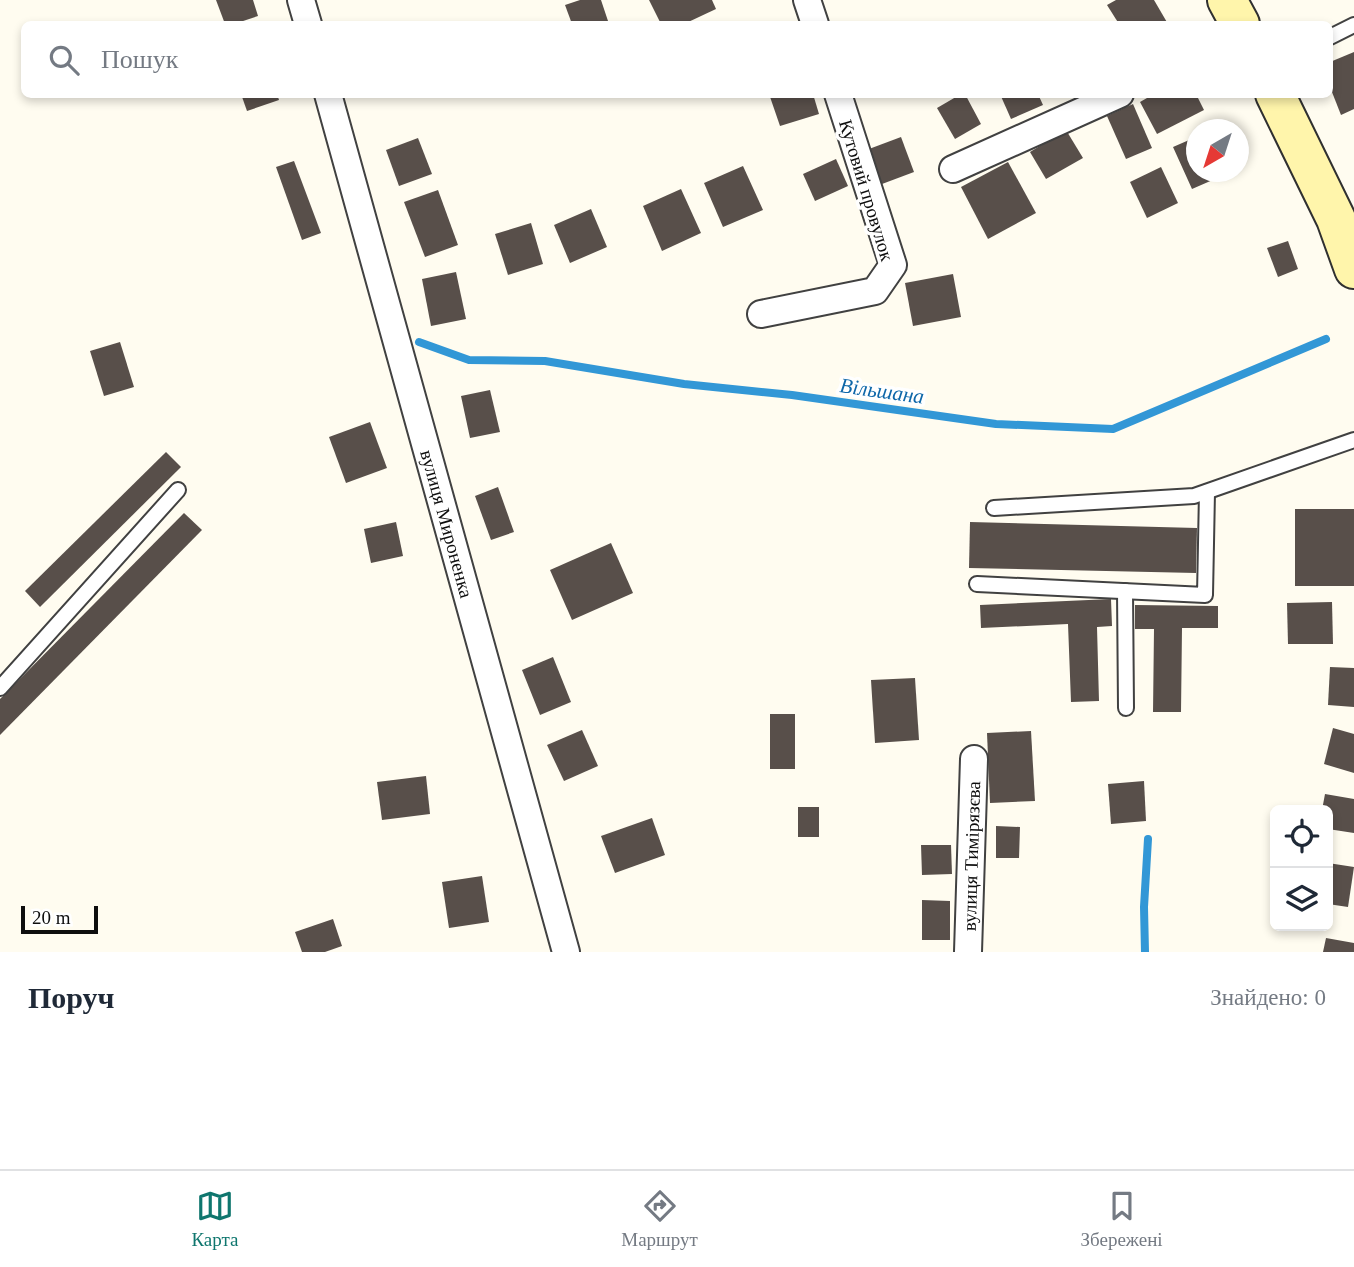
<!DOCTYPE html>
<html lang="uk">
<meta charset="utf-8">
<style>
:root{--surface:#fff;--page:#f2f2f3;--text:#1f2937;--muted:#747a83;--line:#e0e1e3;--accent:#0f766e}
body{margin:0;font-family:"Times New Roman",serif;background:var(--page);color:var(--text)}
.controls{position:absolute;right:21px;bottom:21px;display:grid;overflow:hidden;border-radius:10px;box-shadow:0 4px 10px #0003}
.controls button{width:63px;height:63px;display:grid;place-items:center;padding:0;border:0;border-bottom:2px solid var(--line);background:var(--surface);color:var(--text);font:35px sans-serif}
.compass{position:absolute;left:1186px;top:119px;width:63px;height:63px;border-radius:50%;background:var(--surface);box-shadow:0 4px 10px #0003;rotate:219deg}
.scale{position:absolute;left:21px;bottom:18px;width:77px;box-sizing:border-box;padding-left:7px;border:4px solid #0e0e0e;border-top:0;font-size:19px;line-height:24px;white-space:nowrap;color:#0e0e0e;-webkit-text-stroke:5px #fff;paint-order:stroke}
.list{margin:0;padding:0;list-style:none}
h2{display:flex;justify-content:space-between;align-items:center;height:91px;margin:0;padding:0 28px;font-size:30px}
h2 small{font-size:23px;font-weight:400;color:var(--muted)}
.icon{flex:none;width:38px;height:38px;fill:none;stroke:currentColor;stroke-width:2;stroke-linecap:round;stroke-linejoin:round}
.map{position:relative;flex:none;width:1354px;height:952px;overflow:hidden}
.search{position:absolute;background:var(--surface);box-shadow:0 4px 10px #0003;left:21px;right:21px;top:21px;height:77px;display:flex;align-items:center;gap:18px;box-sizing:border-box;padding:0 24px;border-radius:10px;color:var(--muted);font-size:26px}
.sheet{height:217px;background:var(--surface)}
nav{display:flex;justify-content:space-around;align-items:center;box-sizing:border-box;height:98px;border-top:2px solid var(--line);background:var(--surface);font-size:19px;color:var(--muted)}
nav a{display:grid;justify-items:center;gap:4px}
nav .on{color:var(--accent)}
.map>svg:first-child{display:block}
.lines{fill:none;stroke-linecap:round;stroke-linejoin:round}
.stream{stroke:#3297d6;stroke-width:8}
.building{fill:#584f4a}
.lane-casing{stroke:#414141;stroke-width:18}
.street-casing{stroke:#414141;stroke-width:30}
.secondary-casing{stroke:#303030;stroke-width:42}
.lane{stroke:#fff;stroke-width:14}
.street{stroke:#fff;stroke-width:26}
.secondary{stroke:#fff5ab;stroke-width:38}
.labels{text-anchor:middle;stroke-width:7;stroke-linejoin:round;paint-order:stroke}
.street-label{font-size:19px;fill:#0e0e0e;stroke:#fff}
.water-label{font-size:21px;font-style:italic;fill:#0e67a9;stroke:#fff}
</style>
<div class="map">
<svg width="1354" height="952" viewBox="0 0 1354 952">
<rect width="100%" height="100%" fill="#fffcf0"/>
<g class="lines">
<g class="stream">
<polyline points="419,342 469,360 545,361 684,384 792,395 996,424 1113,429 1326,339"/>
<polyline points="1145,952 1144,907 1148,839"/>
</g>
</g>
<g class="building">
<polygon points="216,0 253,0 258,16 234,24 225,24"/>
<polygon points="580,0 601,0 609,24 572,24 565,5"/>
<polygon points="649,0 712,0 716,9 684,24 661,24"/>
<polygon points="1116,0 1154,0 1168,24 1119,24 1107,5"/>
<polygon points="1354,52 1354,109 1341,115 1330,87 1330,62"/>
<polygon points="241,94 277,94 279,100 247,111"/>
<polygon points="769,94 813,94 819,114 780,126"/>
<polygon points="961,94 965,94 981,124 955,139 937,108"/>
<polygon points="1000,94 1038,94 1043,105 1011,119"/>
<polygon points="1154,94 1196,94 1204,110 1157,134 1140,102"/>
<polygon points="1133,104 1152,148 1126,159 1107,116"/>
<polygon points="1066,130 1083,158 1046,179 1030,152"/>
<polygon points="901,137 914,172 882,184 869,149"/>
<polygon points="1196,137 1196,172 1231,172 1192,189 1173,147"/>
<polygon points="418,138 432,174 399,186 386,150"/>
<polygon points="836,159 848,186 815,201 803,174"/>
<polygon points="294,161 321,233 302,240 276,167"/>
<polygon points="1008,162 1036,213 988,239 961,187"/>
<polygon points="743,166 763,210 723,227 704,183"/>
<polygon points="1161,167 1178,203 1147,218 1130,182"/>
<polygon points="681,189 701,233 662,251 643,206"/>
<polygon points="438,190 458,245 425,257 404,202"/>
<polygon points="591,209 607,247 570,263 554,225"/>
<polygon points="531,223 543,264 508,275 495,234"/>
<polygon points="1288,241 1298,269 1278,277 1267,248"/>
<polygon points="456,272 466,319 431,326 422,279"/>
<polygon points="953,274 961,317 913,326 905,283"/>
<polygon points="120,342 134,387 104,396 90,351"/>
<polygon points="490,390 500,432 470,438 461,396"/>
<polygon points="370,422 387,468 346,483 329,437"/>
<polygon points="166,452 181,467 40,607 25,591"/>
<polygon points="498,487 514,532 491,540 475,496"/>
<rect x="1295" y="509" width="59" height="77"/>
<polygon points="184,513 202,530 0,735 0,699"/>
<polygon points="396,522 403,556 371,563 364,529"/>
<polygon points="970,522 1197,528 1196,573 969,568"/>
<polygon points="611,543 633,593 572,620 550,570"/>
<polygon points="1111,599 1112,626 1097,627 1099,701 1071,702 1068,624 981,628 980,605"/>
<polygon points="1332,602 1333,644 1288,644 1287,603"/>
<polygon points="1135,605 1218,606 1218,628 1182,628 1181,712 1153,712 1154,629 1135,629"/>
<polygon points="553,657 571,702 540,715 522,670"/>
<polygon points="1330,667 1354,668 1354,707 1328,705"/>
<polygon points="915,678 919,740 875,743 871,680"/>
<rect x="770" y="714" width="25" height="55"/>
<polygon points="1333,728 1354,734 1354,773 1324,764"/>
<polygon points="582,730 598,766 564,781 547,745"/>
<polygon points="1031,731 1035,801 990,803 987,733"/>
<polygon points="426,776 430,814 382,820 377,782"/>
<polygon points="1144,781 1146,821 1111,824 1108,784"/>
<polygon points="1325,794 1354,799 1354,833 1328,829 1328,810 1322,810"/>
<rect x="798" y="807" width="21" height="30"/>
<polygon points="652,818 665,855 615,873 601,836"/>
<polygon points="996,826 1020,827 1019,858 996,858"/>
<polygon points="921,845 951,845 952,874 922,875"/>
<polygon points="1328,863 1354,867 1348,907 1328,904"/>
<polygon points="482,876 489,922 449,928 442,882"/>
<polygon points="922,900 950,901 950,940 922,940"/>
<polygon points="333,919 342,946 325,952 302,952 295,932"/>
<polygon points="1326,938 1354,943 1354,952 1323,952"/>
</g>
<g class="lines">
<defs>
<g id="lane">
<polyline points="1330,37 1354,25"/>
<polyline points="994,508 1194,496 1354,440"/>
<polyline points="977,584 1205,595 1207,492"/>
<polyline points="1125,591 1126,708"/>
<polyline points="0,688 178,490"/>
</g>
<g id="street">
<polyline points="301,0 308,24"/>
<polyline points="807,0 815,24"/>
<path id="s1" d="M 328,94 L 566,952"/>
<polyline points="953,169 1120,94"/>
<polyline points="761,314 875,291 893,265 838,94"/>
<path id="s2" d="M 968,952 L 974,759"/>
</g>
<g id="secondary">
<polyline points="1227,0 1240,24"/>
<polyline points="1275,94 1336,219 1354,269"/>
</g>
</defs>
<use href="#lane" class="lane-casing"/>
<use href="#street" class="street-casing"/>
<use href="#secondary" class="secondary-casing"/>
<use href="#lane" class="lane"/>
<use href="#street" class="street"/>
<use href="#secondary" class="secondary"/>
</g>
<g class="labels">
<g class="street-label">
<text transform="translate(867 190) rotate(73)" y="7">Кутовий провулок</text>
<text dy="7" stroke="none"><textPath href="#s1" startOffset="446">вулиця Мироненка</textPath></text>
<text dy="7" stroke="none"><textPath href="#s2" startOffset="96">вулиця Тимірязєва</textPath></text>
</g>
<g class="water-label">
<text transform="translate(882 391) rotate(8)" y="7">Вільшана</text>
</g>
</g>
</svg>
<div class="controls">
<button><svg class="icon" aria-label="locate" viewBox="0 0 24 24"><circle cx="12" cy="12" r="6"/><path d="M12 2v4M12 18v4M2 12h4M18 12h4"/></svg></button>
<button><svg class="icon" aria-label="layers" viewBox="0 0 24 24"><path d="M12 4l9 5-9 5-9-5zM3 14l9 5 9-5"/></svg></button>
</div>
<svg class="compass" viewBox="-18 -18 36 36"><path d="M0-13l5 13h-10z" fill="#e53935"/><path d="M0 13l5-13h-10z" fill="#747a83"/></svg>
<div class="scale">20 m</div>
<div class="search"><svg class="icon" aria-label="search" viewBox="0 0 24 24"><circle cx="10" cy="10" r="6"/><path d="M15 15l6 6"/></svg>Пошук</div>
</div>
<section class="sheet">
<h2>Поруч<small>Знайдено: 0</small></h2>
<ul class="list">
</ul>
</section>
<nav>
<a class="on"><svg class="icon" aria-label="map" viewBox="0 0 24 24"><path d="M3 6l6-2 6 2 6-2v14l-6 2-6-2-6 2zM9 4v14M15 6v14"/></svg>Карта</a>
<a><svg class="icon" aria-label="directions" viewBox="0 0 24 24"><path d="M12 3l9 9-9 9-9-9zM9 14v-3h6M13 9l2 2-2 2"/></svg>Маршрут</a>
<a><svg class="icon" aria-label="saved" viewBox="0 0 24 24"><path d="M7 4h10v16l-5-4-5 4z"/></svg>Збережені</a>
</nav>
